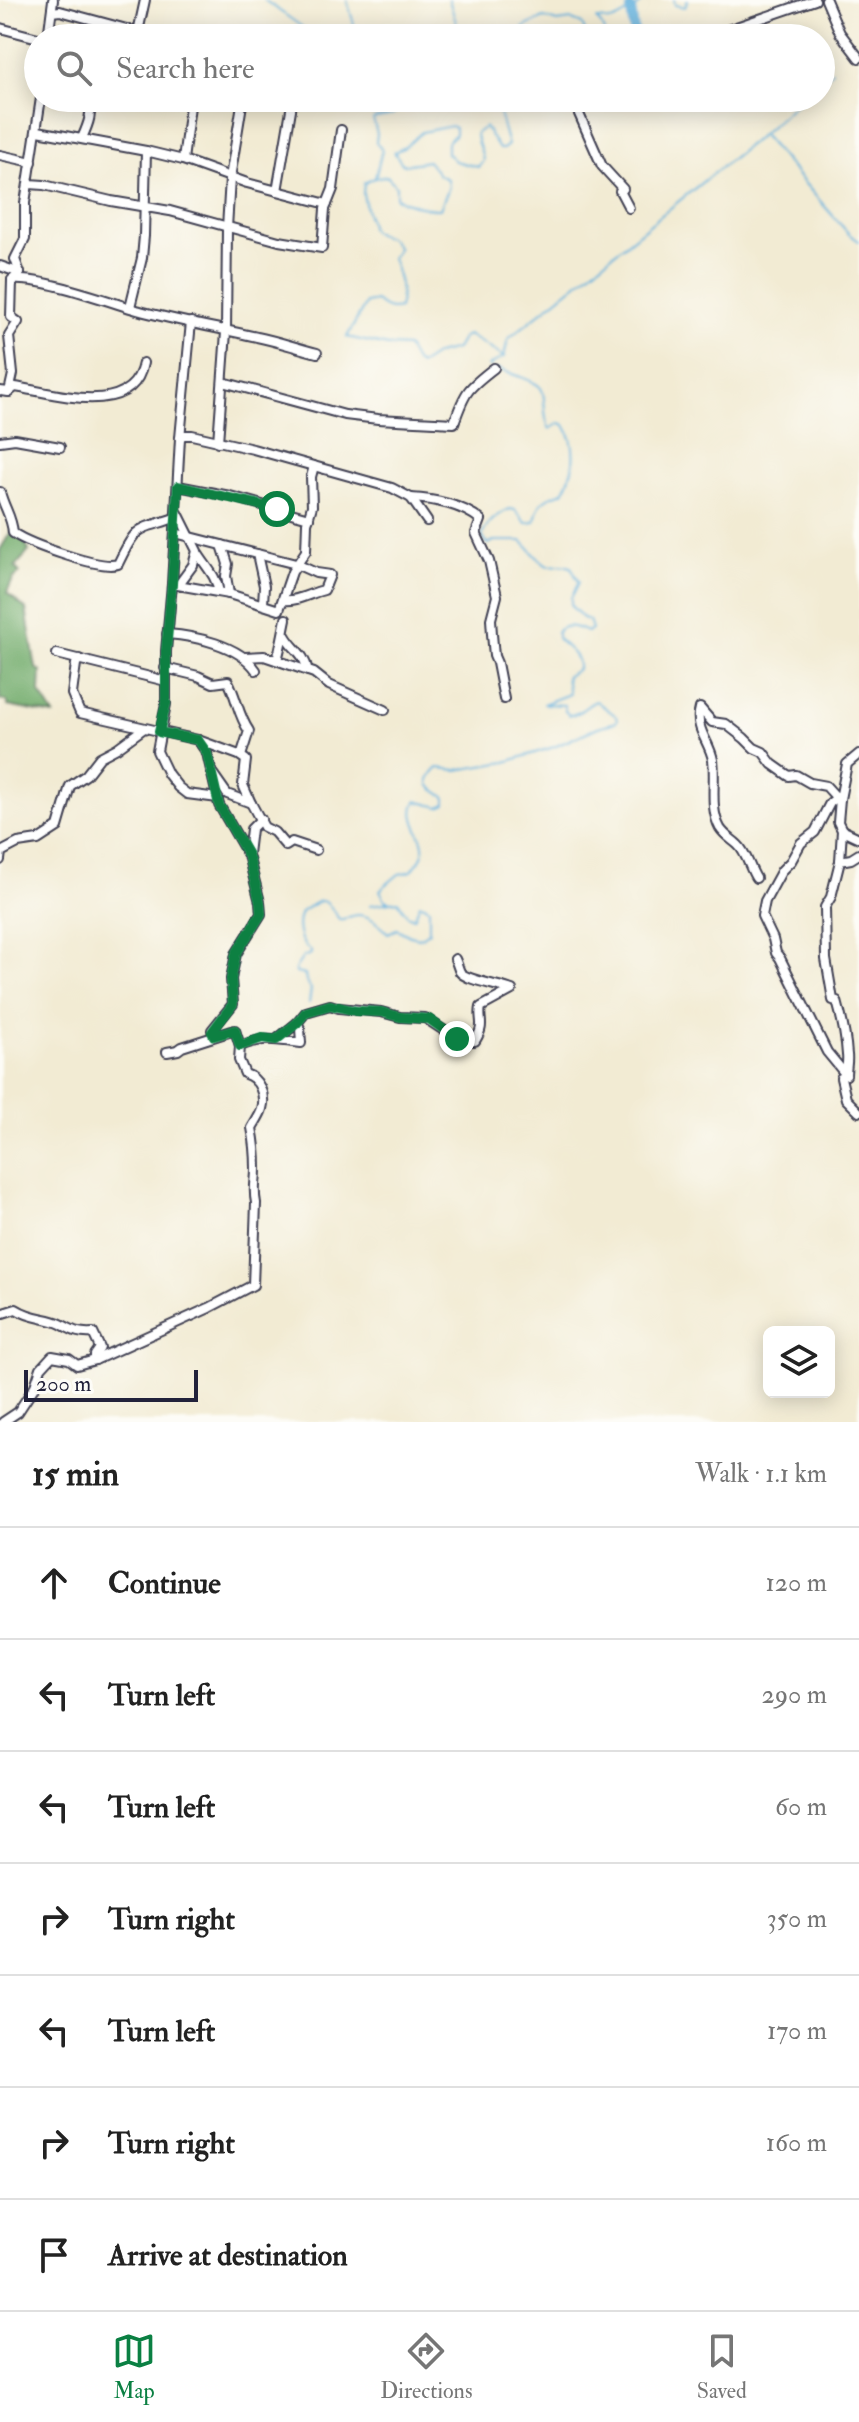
<!DOCTYPE html>
<meta charset="utf-8">
<style>
:root{--surface:#fff;--page:#f2f2f2;--text:#222;--muted:#767676;--line:#e0e0e0;--accent:#0b8043}
body{margin:0;font-family:"IM FELL Double Pica",serif;background:var(--page);color:var(--text)}
.controls{position:absolute;right:24px;bottom:24px;display:grid;overflow:hidden;border-radius:12px;box-shadow:0 4px 20px #0003}
.controls button{width:72px;height:72px;display:grid;place-items:center;padding:0;border:0;border-bottom:2px solid var(--line);background:var(--surface);color:var(--text);font:40px sans-serif}
.scale{position:absolute;left:24px;bottom:20px;width:174px;box-sizing:border-box;padding-left:8px;border:4px solid #22223b;border-top:0;font-size:22px;line-height:28px;white-space:nowrap;color:#22223b;-webkit-text-stroke:6px #fdfcf7;paint-order:stroke}
.stop{position:absolute;width:24px;height:24px;margin:-18px;border:6px solid #0b8043;border-radius:50%;background:#fff}
.stop.end{background:#0b8043;border-color:#fff;box-shadow:0 2px 8px #0008}
.list{margin:0;padding:0;list-style:none}
h2{display:flex;justify-content:space-between;align-items:center;height:104px;margin:0;padding:0 32px;font-size:34px}
h2 small{font-size:26px;font-weight:400;color:var(--muted)}
.list li{display:grid;grid-template-columns:52px 1fr auto;gap:24px;align-items:center;box-sizing:border-box;height:112px;padding:0 32px;border-top:2px solid var(--line)}
.list b{display:block;font-size:30px;white-space:nowrap}
.list em{font-size:26px;font-style:normal;color:var(--muted)}
.icon{flex:none;width:44px;height:44px;fill:none;stroke:currentColor;stroke-width:2;stroke-linecap:round;stroke-linejoin:round}
.map{position:relative;flex:none;width:859px;height:1422px;overflow:hidden}
.search{position:absolute;background:var(--surface);box-shadow:0 4px 20px #0003;left:24px;right:24px;top:24px;height:88px;display:flex;align-items:center;gap:20px;box-sizing:border-box;padding:0 28px;border-radius:44px;color:var(--muted);font-size:30px}
.sheet{height:888px;background:var(--surface)}
nav{display:flex;justify-content:space-around;align-items:center;box-sizing:border-box;height:112px;border-top:2px solid var(--line);background:var(--surface);font-size:22px;color:var(--muted)}
nav a{display:grid;justify-items:center;gap:4px}
nav .on{color:var(--accent)}
.map>svg:first-child{display:block}
.forest{fill:#70aa69;stroke:#496652;stroke-width:2}
.lines{fill:none;stroke-linecap:round;stroke-linejoin:round}
.stream{stroke:#63b1dd;stroke-width:2}
.river{stroke:#63b1dd;stroke-width:10}
.minor-casing{stroke:#414052;stroke-width:12}
.minor{stroke:#fff;stroke-width:8}
.route{stroke:#0b8043;stroke-width:10}
</style>
<div class="map">
<svg width="859" height="1422" viewBox="0 0 859 1422">
<rect width="100%" height="100%" fill="#fdfcf7"/>
<filter id="ink" filterUnits="userSpaceOnUse"><feTurbulence type="fractalNoise" baseFrequency=".0125" numOctaves="2"/><feDisplacementMap in="SourceGraphic" scale="16" xChannelSelector="R" yChannelSelector="G"/><feConvolveMatrix kernelMatrix="1 2 1 2 8 2 1 2 1" color-interpolation-filters="sRGB"/></filter>
<filter id="wash" filterUnits="userSpaceOnUse"><feTurbulence type="fractalNoise" baseFrequency=".006" numOctaves="4" result="noise"/><feDisplacementMap in="SourceGraphic" scale="32" xChannelSelector="R" yChannelSelector="G"/><feGaussianBlur stdDeviation="1.8" result="paint"/><feColorMatrix in="noise" values="0 0 0 0 0 0 0 0 0 0 0 0 0 0 0 0 0 1.4 0 .05"/><feComposite in="paint" operator="in"/></filter>
<g filter="url(#wash)">
<rect width="100%" height="100%" fill="#f2ebd3"/>
<polygon class="forest" points="13,528 20,531 29,551 15,567 20,573 13,579 7,593 26,609 36,668 41,671 40,693 54,715 8,706 6,701 0,700 0,550"/>
<g class="lines">
<g class="stream">
<polyline points="264,0 318,38"/>
<polyline points="347,0 358,38"/>
<polyline points="449,0 461,38"/>
<polyline points="674,0 675,5 685,7 688,0"/>
<polyline points="509,38 526,26 544,18 557,22 572,20 582,24 588,38"/>
<path d="M 603,38 L 605,31 L 597,19 C 602,19 606,20 610,21 C 618,21 639,5 646,0"/>
<polyline points="821,81 832,71"/>
<polyline points="481,98 482,102 488,98"/>
<polyline points="492,98 497,108"/>
<polyline points="763,136 849,234 859,241"/>
<path d="M 375,178 L 382,150 L 376,142 L 377,134 L 373,119 C 384,115 403,119 396,98"/>
<polyline points="504,357 508,339 762,134 802,98"/>
<path d="M 491,367 L 488,366 L 504,357 L 468,335 L 463,337 L 456,349 L 437,354 L 420,365 L 415,362 L 407,347 L 388,346 L 347,337 L 366,303 L 376,301 C 383,307 389,311 399,308 C 404,290 398,275 392,258 L 398,249 C 391,234 380,238 371,230 L 363,194 L 364,183 L 375,178 L 387,176 L 396,186 L 396,198 C 406,203 430,210 440,209 L 449,187 L 448,179 L 439,175 L 428,161 L 403,165 L 394,152 L 405,147 L 422,132 L 451,126 L 455,128 L 455,134 L 447,143 L 447,153 L 455,161 L 478,167 L 483,161 C 483,151 476,144 476,133 L 485,127 L 499,149 L 503,149 L 508,145 L 498,110 L 501,105 L 517,106 L 529,98"/>
<path d="M 309,1003 L 311,989 L 306,982 L 305,975 L 296,973 L 295,969 L 303,957 L 311,954 L 311,951 C 299,944 295,925 301,912 C 326,894 324,899 339,919 C 344,920 348,917 352,916 C 366,911 379,924 388,933 L 397,929 L 410,936 L 420,938 L 429,931 L 429,909 L 425,905 L 420,904 L 414,918 L 407,915 L 398,901 L 370,905 L 391,902 L 385,900 L 380,890 L 399,874 L 412,871 C 415,865 422,860 423,853 C 426,835 406,819 416,801 L 439,807 L 446,804 L 446,798 C 433,787 419,787 438,768 L 457,770 L 506,762 L 554,747 L 598,727 L 616,722 L 618,719 L 615,715 L 596,701 C 587,704 579,716 569,715 L 565,711 L 565,705 L 543,704 L 569,694 L 566,677 L 578,669 C 580,655 566,648 557,638 L 557,632 C 566,622 577,628 587,632 L 592,629 L 589,620 L 583,618 L 571,606 L 571,598 L 579,582 L 571,567 C 559,562 552,568 546,565 C 538,560 530,548 522,541 L 494,541 L 488,544 L 482,537 C 485,524 498,514 510,509 L 515,510 L 526,523 L 535,522 C 538,501 544,498 563,492 C 575,472 578,446 565,425 L 560,423 L 550,429 C 541,416 548,393 539,386 C 531,379 508,373 497,369"/>
</g>
<polyline class="river" points="631,9 635,38"/>
</g>
</g>
<g filter="url(#ink)">
<g class="lines">
<defs>
<g id="minor">
<polyline points="826,0 840,33 859,58"/>
<polyline points="52,12 60,11 160,38"/>
<polyline points="0,28 38,38"/>
<polyline points="138,32 145,0"/>
<polyline points="48,38 53,0"/>
<polyline points="704,38 815,0"/>
<polyline points="572,98 602,166 623,189 620,191 629,208"/>
<polyline points="528,106 549,98"/>
<polyline points="38,131 146,151 183,160 247,183 327,204"/>
<path d="M 82,138 C 88,125 94,111 87,98"/>
<polyline points="0,155 32,162"/>
<polyline points="183,160 191,98"/>
<polyline points="29,184 44,185 111,201 170,211 279,241 322,248 325,209 333,189 341,130"/>
<polyline points="277,191 293,98"/>
<polyline points="0,266 20,273"/>
<path d="M 12,280 C 41,277 107,301 137,310 C 177,321 217,328 257,337 C 277,341 297,348 317,353"/>
<polyline points="130,307 142,258 144,236 146,151"/>
<polyline points="191,322 180,438 172,584 166,651 166,704 157,751 168,774 178,787 187,794 218,798"/>
<path d="M 223,382 L 345,415 L 378,419 L 454,423 C 465,391 468,388 494,368"/>
<path d="M 0,391 L 9,392 L 15,387 C 54,393 133,419 143,363"/>
<polyline points="9,392 13,374 9,336 18,322 11,317 12,280 20,273 15,259 25,239 25,203 41,98"/>
<polyline points="180,438 183,435 192,435 253,449 392,488 411,498 427,521"/>
<polyline points="0,441 15,439 60,447"/>
<polyline points="218,442 226,332 227,228 230,178 243,98"/>
<polyline points="178,486 230,496 309,518"/>
<path d="M 0,492 C 4,508 12,517 13,533 C 29,544 101,570 118,564 C 137,524 136,531 175,518"/>
<path d="M 411,498 C 434,499 463,505 481,520 L 476,533 L 489,561 L 497,596 L 491,619 L 492,634 L 494,656 L 497,663 L 504,699"/>
<polyline points="178,513 197,551 193,565 179,584"/>
<path d="M 175,533 L 296,564 L 316,573 L 330,575 L 324,590 C 310,593 297,602 283,600"/>
<polyline points="222,545 228,564 226,576 229,594"/>
<path d="M 197,552 C 206,567 216,575 219,592"/>
<polyline points="257,554 264,586 263,604"/>
<polyline points="172,584 229,594 279,610 292,572 306,551 307,523 312,506 311,477 314,466"/>
<path d="M 167,634 C 195,636 239,645 256,670"/>
<path d="M 285,635 C 293,650 304,652 308,671"/>
<polyline points="57,654 166,681"/>
<polyline points="245,657 264,656 314,673 329,685 385,710"/>
<polyline points="79,659 76,664 72,694 80,713 198,740 239,755 246,760 243,785 251,803"/>
<path d="M 277,660 C 281,646 283,633 286,619"/>
<path d="M 165,668 L 198,676 L 213,683 L 228,681 C 237,698 238,715 249,731 L 241,756"/>
<polyline points="198,740 207,753 219,805 248,855 260,902 261,914 236,954 231,979 233,1004 212,1030 214,1036"/>
<polyline points="213,774 227,794 251,803 264,827 274,832 286,846 292,842 316,850"/>
<polyline points="840,795 830,803 815,832 801,843 791,861 782,870 765,901 762,916 773,939 776,953 780,958 827,1052 846,1075"/>
<polyline points="842,830 859,838"/>
<polyline points="248,854 251,829 261,819"/>
<polyline points="0,860 1,852 18,843 38,840 58,827 70,786 86,775 100,757 117,748 143,729"/>
<polyline points="840,861 851,859 859,854"/>
<path d="M 756,878 C 750,869 746,852 738,845 C 732,839 725,836 720,828 C 709,808 716,782 713,760 C 710,742 694,729 700,708 L 712,722 L 726,724 L 744,738 L 754,748 L 763,752 L 772,764 L 789,776 L 796,775 L 810,783 L 826,786 L 836,797 L 840,799"/>
<path d="M 297,1023 L 306,1012 L 330,1005 L 339,1008 L 381,1012 L 400,1017 L 425,1018 L 460,1041 L 475,1041 C 486,1024 478,1020 481,1007 L 512,990 C 500,985 465,980 460,972 C 458,968 457,963 455,959"/>
<polyline points="167,1052 178,1050 182,1047 235,1030 240,1046"/>
<path d="M 846,1075 C 846,1068 848,1061 847,1055 C 846,1036 842,1019 837,1001 L 833,1000 L 826,959 L 825,907 L 831,897 L 840,861 L 842,830 L 838,822 L 840,799 L 847,764 L 859,754"/>
<polyline points="841,1078 846,1099 859,1112"/>
<path d="M 0,1314 L 16,1309 C 33,1320 48,1317 61,1324 C 74,1331 78,1334 93,1333 L 100,1348 L 95,1355 L 95,1360"/>
<path d="M 3,1422 L 18,1412 L 35,1386 L 41,1368 L 52,1356 L 69,1359 L 77,1365 L 95,1360 L 209,1308 L 253,1285 L 256,1203 C 253,1189 256,1183 256,1169 C 256,1155 255,1142 252,1128 C 255,1122 260,1116 262,1109 C 266,1095 259,1078 245,1074 L 239,1060 L 240,1046 C 267,1036 274,1040 301,1043 L 300,1028 L 297,1023 L 276,1040"/>
</g>
</defs>
<use href="#minor" class="minor-casing"/>
<use href="#minor" class="minor"/>
</g>
</g>
<g class="lines" filter="url(#ink)">
<polyline class="route" points="277,509 178,486 172,584 166,651 166,704 159,732 198,740 207,753 219,805 248,855 260,902 261,914 236,954 231,979 233,1004 212,1032 214,1036 235,1030 240,1046 262,1038 276,1040 297,1023 306,1012 330,1005 356,1011 381,1012 400,1017 429,1019 457,1039"/>
</g>
</svg>
<div class="controls">
<button><svg class="icon" aria-label="layers" viewBox="0 0 24 24"><path d="M12 4l9 5-9 5-9-5zM3 14l9 5 9-5"/></svg></button>
</div>
<div class="scale">200 m</div>
<div class="stop" style="left:277px;top:509px"></div>
<div class="stop end" style="left:457px;top:1039px"></div>
<div class="search"><svg class="icon" aria-label="search" viewBox="0 0 24 24"><circle cx="10" cy="10" r="6"/><path d="M15 15l6 6"/></svg>Search here</div>
</div>
<section class="sheet">
<h2>15 min<small>Walk · 1.1 km</small></h2>
<ul class="list">
<li><svg class="icon" aria-label="ahead" viewBox="0 0 24 24"><path d="M12 20V5M6 11l6-6 6 6"/></svg><div><b>Continue</b></div><em>120 m</em></li>
<li><svg class="icon" aria-label="left" viewBox="0 0 24 24"><path d="M17 20v-9H6M10 6l-5 5 5 5"/></svg><div><b>Turn left</b></div><em>290 m</em></li>
<li><svg class="icon" aria-label="left" viewBox="0 0 24 24"><path d="M17 20v-9H6M10 6l-5 5 5 5"/></svg><div><b>Turn left</b></div><em>60 m</em></li>
<li><svg class="icon" aria-label="right" viewBox="0 0 24 24"><path d="M7 20v-9h11M14 6l5 5-5 5"/></svg><div><b>Turn right</b></div><em>350 m</em></li>
<li><svg class="icon" aria-label="left" viewBox="0 0 24 24"><path d="M17 20v-9H6M10 6l-5 5 5 5"/></svg><div><b>Turn left</b></div><em>170 m</em></li>
<li><svg class="icon" aria-label="right" viewBox="0 0 24 24"><path d="M7 20v-9h11M14 6l5 5-5 5"/></svg><div><b>Turn right</b></div><em>160 m</em></li>
<li><svg class="icon" aria-label="arrive" viewBox="0 0 24 24"><path d="M6 21V4h12l-3 4 3 4H6"/></svg><div><b>Arrive at destination</b></div></li>
</ul>
</section>
<nav>
<a class="on"><svg class="icon" aria-label="map" viewBox="0 0 24 24"><path d="M3 6l6-2 6 2 6-2v14l-6 2-6-2-6 2zM9 4v14M15 6v14"/></svg>Map</a>
<a><svg class="icon" aria-label="directions" viewBox="0 0 24 24"><path d="M12 3l9 9-9 9-9-9zM9 14v-3h6M13 9l2 2-2 2"/></svg>Directions</a>
<a><svg class="icon" aria-label="saved" viewBox="0 0 24 24"><path d="M7 4h10v16l-5-4-5 4z"/></svg>Saved</a>
</nav>
